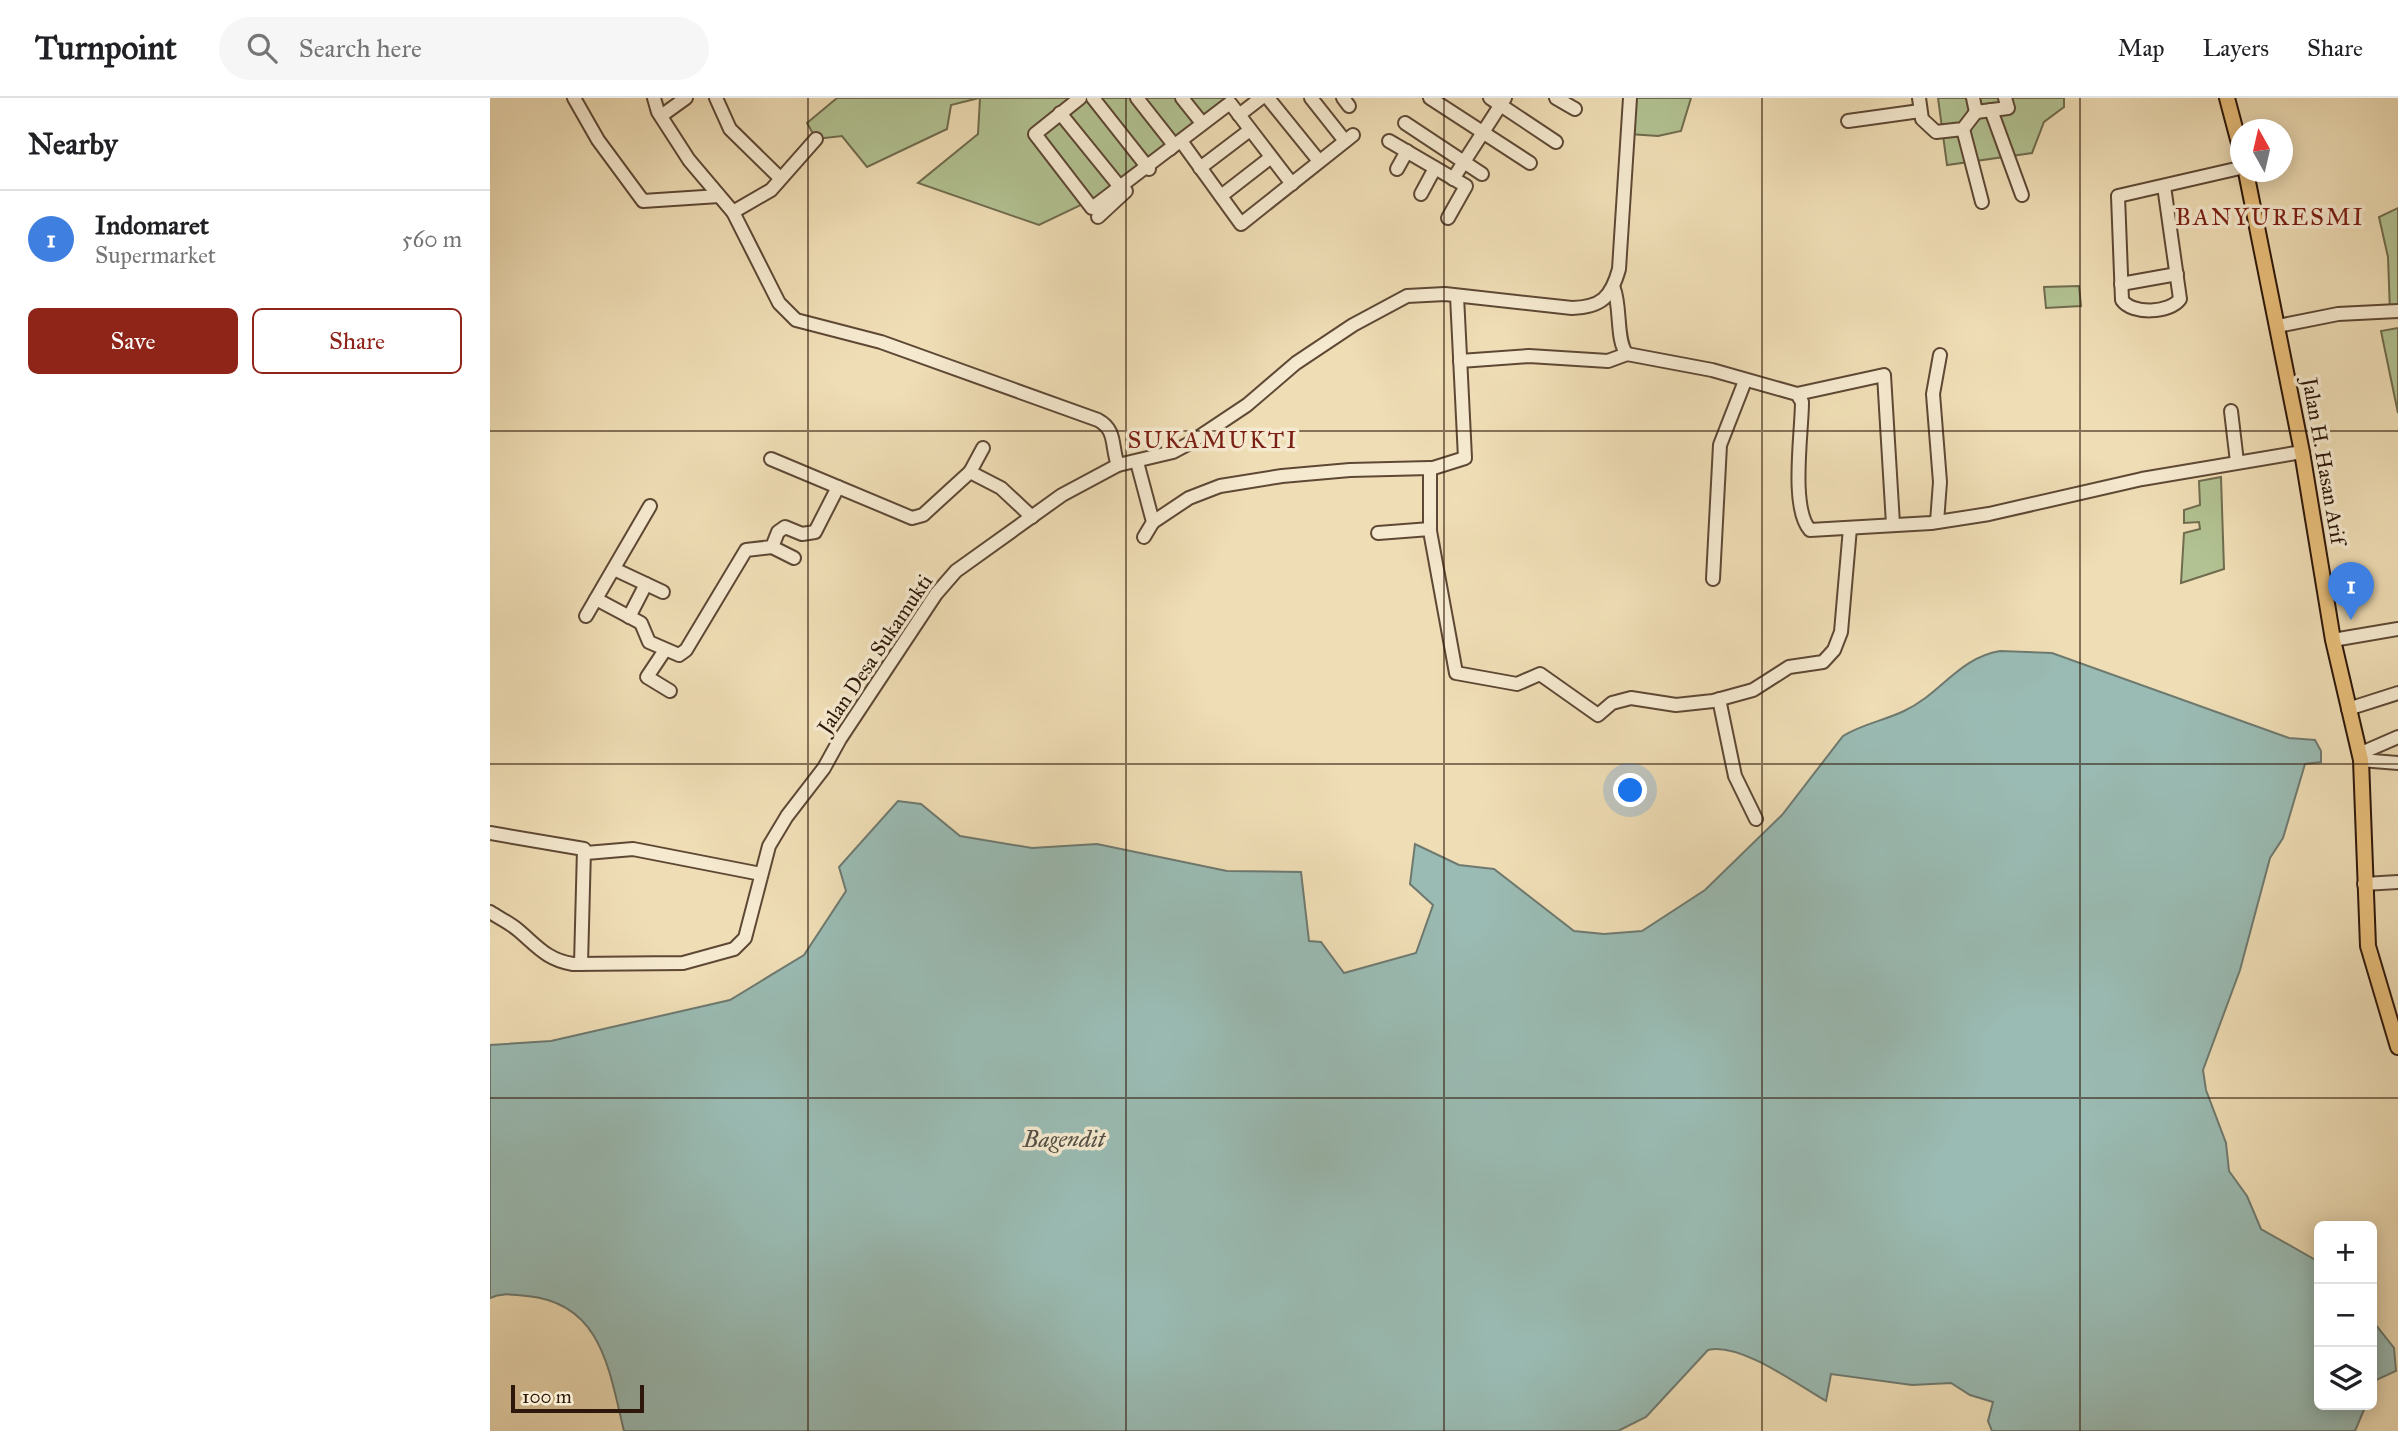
<!DOCTYPE html>
<meta charset="utf-8">
<style>
:root{--surface:#fff;--page:#f6f6f6;--text:#202124;--muted:#757577;--line:#e0e0e0;--accent:#8f2418}
body{margin:0;font-family:"IM FELL Great Primer",serif;background:var(--page);color:var(--text)}
.controls{position:absolute;right:21px;bottom:21px;display:grid;overflow:hidden;border-radius:10px;box-shadow:0 4px 18px #0003}
.controls button{width:63px;height:63px;display:grid;place-items:center;padding:0;border:0;border-bottom:2px solid var(--line);background:var(--surface);color:var(--text);font:35px sans-serif}
.compass{position:absolute;left:1740px;top:21px;width:63px;height:63px;border-radius:50%;background:var(--surface);box-shadow:0 4px 18px #0003;rotate:352deg}
.scale{position:absolute;left:21px;bottom:18px;width:133px;box-sizing:border-box;padding-left:7px;border:4px solid #2d170a;border-top:0;font-size:19px;line-height:24px;white-space:nowrap;color:#2d170a;-webkit-text-stroke:5px #f5e9cf;paint-order:stroke}
.you{position:absolute;left:1141px;top:693px;width:24px;height:24px;margin:-18px;border:5px solid #fff;border-radius:50%;background:#1a73e8;box-shadow:0 0 0 10px #1a73e833}
.badge{display:grid;place-items:center;width:46px;height:46px;border-radius:50%;background:var(--accent);color:#fff;font-size:23px;font-weight:700}
.pin{position:absolute;translate:-50% -58px;filter:drop-shadow(0 2px 4px #0008)}
.pin::after{content:'';position:absolute;top:37px;width:24px;height:21px;background:inherit;clip-path:polygon(0 0,100% 0,50% 100%)}
.list{margin:0;padding:0;list-style:none}
h2{display:flex;justify-content:space-between;align-items:center;height:91px;margin:0;padding:0 28px;font-size:30px}
h2 small{font-size:23px;font-weight:400;color:var(--muted)}
.list li{display:grid;grid-template-columns:46px 1fr auto;gap:21px;align-items:center;box-sizing:border-box;height:98px;padding:0 28px;border-top:2px solid var(--line)}
.list b{display:block;font-size:26px;white-space:nowrap}
.list p{margin:0;font-size:23px;white-space:nowrap;color:var(--muted)}
.list em{font-size:23px;font-style:normal;color:var(--muted)}
.actions{display:flex;gap:14px;padding:21px 28px}
.actions a{flex:1;padding:16px 0;border:2px solid var(--accent);border-radius:10px;text-align:center;font-size:24px;color:var(--accent)}
.actions .main{background:var(--accent);color:#fff}
.icon{flex:none;width:38px;height:38px;fill:none;stroke:currentColor;stroke-width:2;stroke-linecap:round;stroke-linejoin:round}
.map{position:relative;flex:none;width:1908px;height:1333px;overflow:hidden}
header{display:flex;align-items:center;gap:42px;box-sizing:border-box;height:98px;padding:0 35px;background:var(--surface);border-bottom:2px solid var(--line)}
header strong{font-size:33px}
nav{display:flex;gap:38px;margin-inline-start:auto;font-size:24px}
.search{width:490px;height:63px;background:var(--page);display:flex;align-items:center;gap:18px;box-sizing:border-box;padding:0 24px;border-radius:38px;color:var(--muted);font-size:26px}
main{display:flex}
aside{flex:1;background:var(--surface)}
.map>svg:first-child{display:block}
.green{fill:#b2c292;stroke:#706c4e;stroke-width:2}
.water{fill:#9abbb3;stroke:#6e796f;stroke-width:2}
.lines{fill:none;stroke-linecap:round;stroke-linejoin:round}
.minor-casing{stroke:#5e4835;stroke-width:16}
.major-casing{stroke:#2d170a;stroke-width:18}
.minor{stroke:#f5e9cf;stroke-width:12}
.major{stroke:#e8be7a;stroke-width:14}
.grid{fill:none;stroke:#2d170a;stroke-width:2;stroke-opacity:0.55}
.labels{text-anchor:middle;stroke-width:7;stroke-linejoin:round;paint-order:stroke}
.street-label{font-size:21px;fill:#2d170a;stroke:#f5e9cf}
.water-label{font-size:23px;font-style:italic;fill:#535045;stroke:#f5e9cf}
.quarter-label{font-size:24px;letter-spacing:2px;fill:#7a1f14;stroke:#f5e9cf}
</style>
<header>
<strong>Turnpoint</strong>
<div class="search"><svg class="icon" aria-label="search" viewBox="0 0 24 24"><circle cx="10" cy="10" r="6"/><path d="M15 15l6 6"/></svg>Search here</div>
<nav><a>Map</a><a>Layers</a><a>Share</a></nav>
</header>
<main>
<aside>
<h2>Nearby<small></small></h2>
<ul class="list">
<li><span class="badge" style="background:#3f7fe0">1</span><div><b>Indomaret</b><p>Supermarket</p></div><em>560 m</em></li>
</ul>
<div class="actions"><a class="main">Save</a><a>Share</a></div>
</aside>
<div class="map">
<svg width="1908" height="1333" viewBox="0 0 1908 1333">
<rect width="100%" height="100%" fill="#efddb5"/>
<filter id="stains"><feTurbulence type="fractalNoise" baseFrequency=".00286" numOctaves="4"/><feColorMatrix values="0 0 0 0 .2 0 0 0 0 .09 0 0 0 0 .02 0 0 0 .5 -.17"/></filter>
<radialGradient id="worn" r=".72"><stop offset=".6" stop-color="#630" stop-opacity="0"/><stop offset="1" stop-color="#630" stop-opacity=".3"/></radialGradient>
<g class="green">
<polygon points="347,0 489,0 461,7 457,31 377,69 352,38 326,41 317,25"/>
<polygon points="490,0 742,0 656,76 549,127 428,85 488,36"/>
<polygon points="1143,0 1201,0 1191,33 1168,38 1139,36"/>
<polygon points="1448,0 1574,0 1574,9 1554,24 1542,55 1457,67"/>
<polygon points="1908,110 1908,209 1900,214 1898,159 1889,119"/>
<polygon points="1589,188 1591,208 1556,210 1554,189"/>
<polygon points="1908,230 1908,315 1891,233"/>
<polygon points="1731,379 1734,471 1691,485 1694,435 1710,431 1709,424 1694,425 1694,412 1710,407 1709,383"/>
</g>
<g class="water">
<path d="M 1510,553 L 1562,555 L 1799,640 L 1825,642 L 1831,653 L 1831,664 L 1815,666 L 1793,740 L 1780,760 L 1750,872 L 1713,972 L 1716,992 L 1736,1045 L 1739,1073 L 1757,1098 L 1771,1131 L 1829,1164 L 1829,1307 L 1876,1307 L 1865,1333 L 1502,1333 L 1498,1323 L 1503,1304 L 1480,1297 L 1461,1285 L 1422,1287 L 1341,1276 L 1336,1303 C 1308,1287 1250,1244 1218,1252 L 1156,1319 L 1128,1333 L 134,1333 C 119,1272 112,1205 37,1198 C 24,1197 12,1194 0,1200 L 0,947 L 61,943 L 240,902 L 314,857 L 356,793 L 349,769 L 408,703 L 431,706 L 470,738 L 542,750 L 607,746 L 737,773 L 811,774 L 819,843 L 831,844 L 854,875 L 926,855 L 943,807 L 920,786 L 925,746 L 969,767 L 1004,771 L 1084,833 L 1114,836 L 1152,833 L 1215,792 L 1292,717 L 1353,638 C 1372,626 1393,623 1414,613 C 1451,596 1468,560 1510,553 Z"/>
<polygon points="1882,1222 1904,1250 1906,1273 1882,1284"/>
</g>
<g class="lines">
<defs>
<g id="minor">
<polyline points="84,0 108,42 153,103 229,98"/>
<path d="M 164,0 L 168,14 L 199,62 L 243,114 L 289,205 L 306,222 L 391,244 L 608,322 C 627,332 621,349 628,367"/>
<polyline points="226,0 240,31 290,80"/>
<polyline points="590,0 545,36 602,110 740,5 802,86"/>
<polyline points="603,0 659,71"/>
<polyline points="647,0 684,47 680,51"/>
<polyline points="692,0 712,25"/>
<polyline points="778,0 829,63"/>
<polyline points="821,0 855,43"/>
<polyline points="853,0 859,8"/>
<polyline points="940,0 1040,65"/>
<polyline points="1000,0 1066,44"/>
<polyline points="1066,0 1085,11"/>
<polyline points="1429,0 1432,21 1446,34 1473,31 1486,14"/>
<polyline points="1483,0 1486,14 1518,10 1515,0"/>
<polyline points="1501,12 1532,97"/>
<polyline points="570,15 634,94"/>
<polyline points="749,17 771,0"/>
<polyline points="171,18 196,0"/>
<polyline points="1358,23 1430,13"/>
<polyline points="915,25 992,76"/>
<polyline points="1473,31 1492,104"/>
<polyline points="691,43 751,126 863,37"/>
<polyline points="899,43 976,88 958,120"/>
<polyline points="710,70 760,32"/>
<polyline points="907,71 917,53"/>
<polyline points="963,81 1015,0"/>
<path d="M 1674,88 L 1690,201 C 1680,215 1642,217 1632,202 L 1628,98 L 1750,70"/>
<polyline points="931,96 945,70"/>
<polyline points="731,98 780,60"/>
<polyline points="243,114 281,92 326,41"/>
<polyline points="608,119 636,93"/>
<polyline points="1631,186 1687,176"/>
<path d="M 1124,191 C 1131,209 1126,244 1137,256 L 1222,272 L 1307,296 L 1312,304 C 1312,334 1300,410 1320,432 L 1441,425 L 1499,416 L 1652,381 L 1812,354"/>
<polyline points="1788,228 1848,216 1908,213"/>
<polyline points="970,263 1039,258 1118,263 1137,256"/>
<polyline points="1307,296 1394,277 1403,426"/>
<polyline points="1741,313 1747,364"/>
<polyline points="281,361 422,420 433,417 480,374 511,390 542,419"/>
<polyline points="647,364 663,424 654,439"/>
<polyline points="940,371 975,360 967,198"/>
<polyline points="480,374 493,350"/>
<polyline points="663,424 699,400 730,388 792,378 860,372 940,370 940,433 966,575 1027,586 1050,576 1108,617 1122,605 1141,600 1186,607 1223,603 1263,592 1299,569 1333,564 1344,552 1351,534 1360,430"/>
<polyline points="1447,424 1450,384 1443,296 1450,257"/>
<polyline points="888,435 940,431"/>
<polyline points="282,449 304,460"/>
<polyline points="124,471 173,494"/>
<polyline points="1223,481 1230,347 1255,283"/>
<polyline points="106,501 151,525 159,544 189,557 196,552 256,452 282,449 288,434 295,429 312,436 325,434 348,389"/>
<polyline points="96,518 160,408"/>
<polyline points="139,519 156,486"/>
<polyline points="1843,542 1908,531"/>
<polyline points="175,552 157,579 180,593"/>
<polyline points="1229,601 1245,678 1266,721"/>
<polyline points="1858,611 1908,595"/>
<polyline points="1869,656 1908,639"/>
<polyline points="1871,662 1908,665"/>
<polyline points="0,735 94,751 91,866"/>
<polyline points="96,755 143,751 271,776"/>
<polyline points="1874,786 1908,784"/>
<path d="M 0,814 C 9,820 20,825 28,832 C 47,848 57,862 83,866 L 193,865 L 244,851 L 255,840 L 279,748 L 297,718 L 334,670 L 350,641 L 446,496 L 466,473 L 572,397 L 628,367 L 683,354 L 700,345 L 757,307 L 806,265 L 863,227 L 917,198 L 955,196 L 1082,210 C 1111,209 1121,200 1129,171 L 1140,0"/>
</g>
<g id="major">
<polyline points="1737,0 1750,49"/>
<polyline points="1756,74 1812,354 1843,542 1871,662 1878,848 1908,949"/>
</g>
</defs>
<use href="#minor" class="minor-casing"/>
<use href="#major" class="major-casing"/>
<use href="#minor" class="minor"/>
<use href="#major" class="major"/>
</g>
<path class="grid" d="M 318,0 L 318,1333M 636,0 L 636,1333M 954,0 L 954,1333M 1272,0 L 1272,1333M 1590,0 L 1590,1333M 0,333 L 1908,333M 0,666 L 1908,666M 0,1000 L 1908,1000"/>
<g class="labels">
<g class="street-label">
<text transform="translate(1834 363) rotate(80)" y="7">Jalan H. Hasan Arif</text>
<text transform="translate(385 556) rotate(-56)" y="7">Jalan Desa Sukamukti</text>
</g>
<g class="water-label">
<text x="574" y="1049">Bagendit</text>
</g>
<g class="quarter-label">
<text x="1780" y="127">BANYURESMI</text>
<text x="723" y="350">SUKAMUKTI</text>
</g>
</g>
<rect width="100%" height="100%" filter="url(#stains)"/>
<rect width="100%" height="100%" fill="url(#worn)"/>
</svg>
<div class="controls">
<button>+</button>
<button>−</button>
<button><svg class="icon" aria-label="layers" viewBox="0 0 24 24"><path d="M12 4l9 5-9 5-9-5zM3 14l9 5 9-5"/></svg></button>
</div>
<svg class="compass" viewBox="-18 -18 36 36"><path d="M0-13l5 13h-10z" fill="#e53935"/><path d="M0 13l5-13h-10z" fill="#757577"/></svg>
<div class="scale">100 m</div>
<div class="you"></div>
<div class="pin badge" style="left:1861px;top:522px;background:#3f7fe0">1</div>
</div>
</main>
